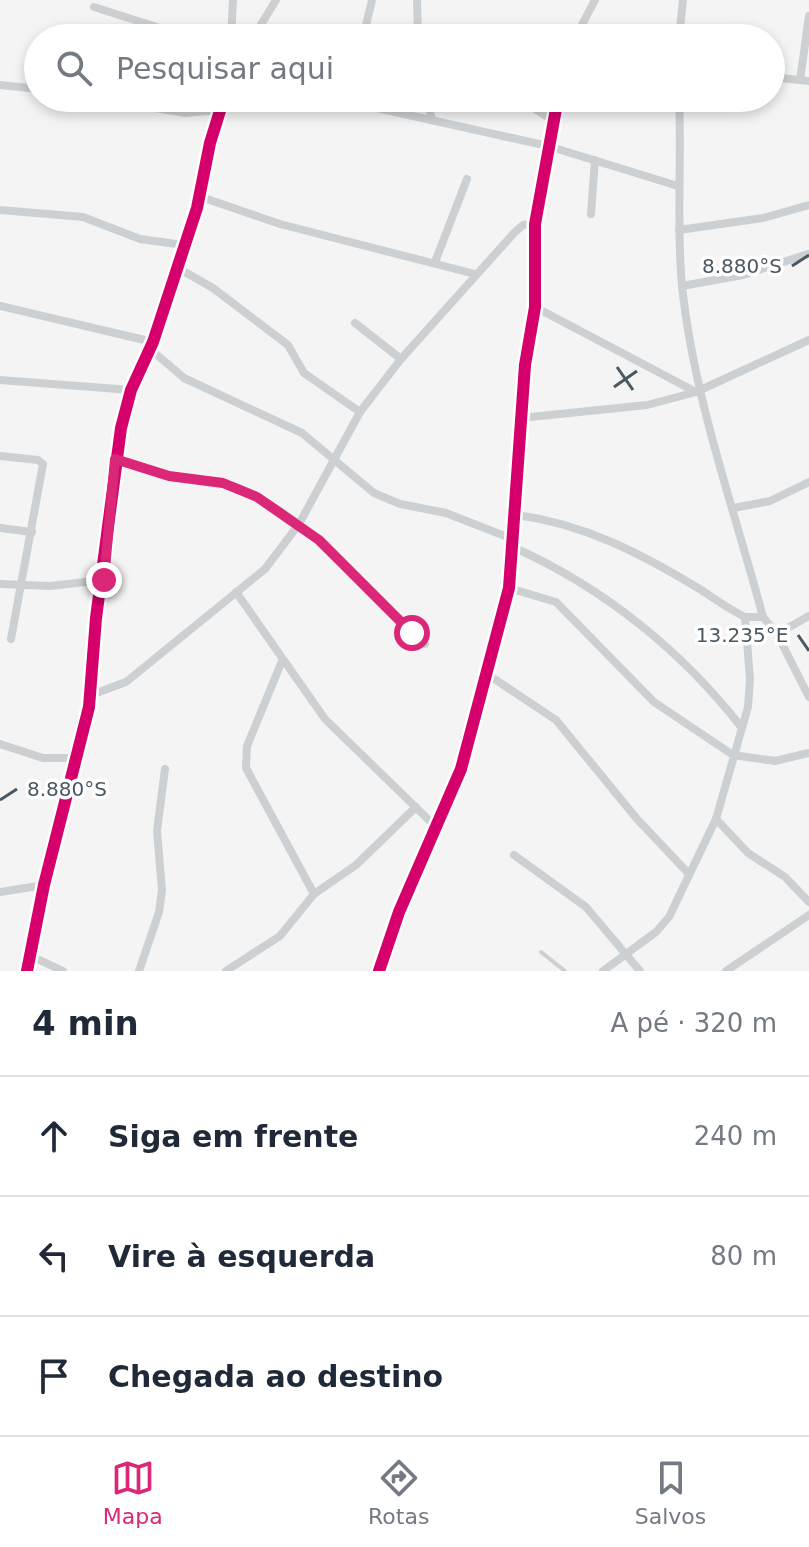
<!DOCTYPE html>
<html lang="pt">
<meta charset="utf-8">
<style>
:root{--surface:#fff;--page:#f6f6f7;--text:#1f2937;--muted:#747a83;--line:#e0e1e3;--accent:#db2777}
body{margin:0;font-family:"DejaVu Sans",sans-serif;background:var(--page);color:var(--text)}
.stop{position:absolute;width:24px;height:24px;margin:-18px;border:6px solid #db2777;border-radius:50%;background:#fff}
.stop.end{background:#db2777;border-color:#fff;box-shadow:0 2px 8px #0008}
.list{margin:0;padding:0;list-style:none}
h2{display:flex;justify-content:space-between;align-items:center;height:104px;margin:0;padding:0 32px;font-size:34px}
h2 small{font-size:26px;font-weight:400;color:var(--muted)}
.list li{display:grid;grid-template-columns:52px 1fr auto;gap:24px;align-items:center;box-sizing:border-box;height:120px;padding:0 32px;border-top:2px solid var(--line)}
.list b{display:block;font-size:30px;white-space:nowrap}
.list em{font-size:26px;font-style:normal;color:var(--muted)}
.icon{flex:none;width:44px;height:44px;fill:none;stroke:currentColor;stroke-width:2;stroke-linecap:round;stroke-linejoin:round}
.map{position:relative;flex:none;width:809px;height:971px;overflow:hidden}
.search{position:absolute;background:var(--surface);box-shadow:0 4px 12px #0003;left:24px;right:24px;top:24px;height:88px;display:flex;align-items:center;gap:20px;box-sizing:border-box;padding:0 28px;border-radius:44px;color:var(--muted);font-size:30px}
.sheet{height:464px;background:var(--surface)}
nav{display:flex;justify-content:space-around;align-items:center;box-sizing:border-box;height:112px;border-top:2px solid var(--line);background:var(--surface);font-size:22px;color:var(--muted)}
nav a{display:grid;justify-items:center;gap:4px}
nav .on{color:var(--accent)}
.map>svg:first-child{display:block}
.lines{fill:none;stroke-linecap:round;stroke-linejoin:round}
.service{stroke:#cdd0d2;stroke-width:4}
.minor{stroke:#cdd0d2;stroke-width:8}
.cycleway-casing{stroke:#fff;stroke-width:17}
.cycleway{stroke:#d6006c;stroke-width:12}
.route{stroke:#db2777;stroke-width:10}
.ticks{fill:none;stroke:#495862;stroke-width:3}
.ticks-label{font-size:20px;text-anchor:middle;fill:#495862;stroke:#fff;stroke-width:7;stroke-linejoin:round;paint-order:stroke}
</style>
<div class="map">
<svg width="809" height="971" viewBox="0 0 809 971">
<rect width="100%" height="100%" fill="#f4f4f4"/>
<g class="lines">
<polyline class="service" points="541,952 565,971"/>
<g class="minor">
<polyline points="417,0 418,38"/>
<polyline points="94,7 191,38"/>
<polyline points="231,38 233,0"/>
<polyline points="253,38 276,0"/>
<polyline points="363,38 372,0"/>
<polyline points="575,38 595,0"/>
<polyline points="679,38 683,0"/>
<polyline points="771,77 809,81"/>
<polyline points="800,80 809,16"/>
<polyline points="0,85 38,89"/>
<polyline points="97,98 185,113 219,110"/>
<polyline points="332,98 548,146 678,186"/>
<polyline points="426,98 432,119"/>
<polyline points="518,98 552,120"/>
<path d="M 679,98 C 682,161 676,223 682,286 C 694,399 734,508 763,617 L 777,634 L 809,697"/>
<polyline points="201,197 280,224 475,274"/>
<polyline points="0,210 83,217 140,239 184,245"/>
<polyline points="591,214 595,160"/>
<polyline points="679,230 763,218 809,205"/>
<polyline points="435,262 467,179"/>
<polyline points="176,267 213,288 288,345 304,373 360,412"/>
<polyline points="682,286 743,275 808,254"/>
<polyline points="0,306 153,342"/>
<polyline points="535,307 696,392 809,340"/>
<polyline points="355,323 401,359"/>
<polyline points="149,348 184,378 302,433 374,493 400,504 446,513 515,540"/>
<polyline points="0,380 131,390"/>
<polyline points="521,418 647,405 696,392"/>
<polyline points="0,456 38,460 43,464 11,639"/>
<path d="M 115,459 C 132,464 150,471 168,475 C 191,481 217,479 239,488 C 315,521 364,593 425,644"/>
<polyline points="734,508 770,501 809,482"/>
<path d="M 517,515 C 584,524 640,553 698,588 C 714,598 728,609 745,617"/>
<polyline points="0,528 32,532"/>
<path d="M 515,548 C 604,588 682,651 742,728"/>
<polyline points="0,584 50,586 104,580"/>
<polyline points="509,588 556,602 654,702 733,755 775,761 809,753"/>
<polyline points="236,592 325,719 435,826"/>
<polyline points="777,634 809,616"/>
<polyline points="282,661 247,746 246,768 314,894"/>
<polyline points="487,674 556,720 637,819 689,874"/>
<polyline points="91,695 126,682 265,569 299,524 360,412 401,359 514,233 523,225 535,224"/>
<polyline points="0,744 43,758 78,758"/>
<polyline points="716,819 748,853 785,877 809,902"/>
<polyline points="514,855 586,907 640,971"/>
<polyline points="0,892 44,885"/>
<polyline points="31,956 63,971"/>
<polyline points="27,971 44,885 89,707 96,618 121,428 131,390 153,342 197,208 210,143 224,98"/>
<polyline points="139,971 159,912 162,890 157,831 165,769"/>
<polyline points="226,971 280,936 314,894 356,865 416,807"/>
<polyline points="379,971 399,912 461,769 509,588 525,365 535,307 535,224 558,98"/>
<polyline points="603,971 656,932 669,917 716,819 748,707 750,679 745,617 763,617"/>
<polyline points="726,971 809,915"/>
</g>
<defs>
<g id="cycleway">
<polyline points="27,971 44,885 89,707 96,618 121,428 131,390 153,342 197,208 210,143 224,98"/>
<polyline points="379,971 399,912 461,769 509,588 525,365 535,307 535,224 558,98"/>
</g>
</defs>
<use href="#cycleway" class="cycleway-casing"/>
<use href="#cycleway" class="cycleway"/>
</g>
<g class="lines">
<polyline class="route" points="104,580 115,459 169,476 223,483 257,497 319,540 412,633"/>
</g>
<path class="ticks" d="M 792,266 L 809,255M 617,367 L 633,390M 614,387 L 637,371M 798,635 L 809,651M 0,800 L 17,789"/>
<g class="ticks-label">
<text x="742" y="273">8.880°S</text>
<text x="742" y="642">13.235°E</text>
<text x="67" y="796">8.880°S</text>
</g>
</svg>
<div class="stop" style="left:412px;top:633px"></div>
<div class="stop end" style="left:104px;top:580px"></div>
<div class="search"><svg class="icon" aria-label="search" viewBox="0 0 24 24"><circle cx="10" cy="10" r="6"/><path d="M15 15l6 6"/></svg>Pesquisar aqui</div>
</div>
<section class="sheet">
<h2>4 min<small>A pé · 320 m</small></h2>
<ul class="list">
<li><svg class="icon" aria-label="ahead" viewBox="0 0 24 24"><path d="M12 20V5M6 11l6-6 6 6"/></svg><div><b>Siga em frente</b></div><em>240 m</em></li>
<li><svg class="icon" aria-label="left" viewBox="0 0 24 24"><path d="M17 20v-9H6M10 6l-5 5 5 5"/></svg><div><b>Vire à esquerda</b></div><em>80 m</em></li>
<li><svg class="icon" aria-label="arrive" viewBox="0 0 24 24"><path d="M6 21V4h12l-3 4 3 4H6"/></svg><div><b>Chegada ao destino</b></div></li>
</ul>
</section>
<nav>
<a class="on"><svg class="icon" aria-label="map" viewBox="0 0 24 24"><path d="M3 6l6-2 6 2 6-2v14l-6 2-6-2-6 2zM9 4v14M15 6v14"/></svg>Mapa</a>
<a><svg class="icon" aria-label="directions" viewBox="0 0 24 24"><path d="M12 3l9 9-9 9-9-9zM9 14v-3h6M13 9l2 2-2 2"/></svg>Rotas</a>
<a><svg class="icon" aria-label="saved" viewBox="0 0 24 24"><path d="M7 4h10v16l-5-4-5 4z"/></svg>Salvos</a>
</nav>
